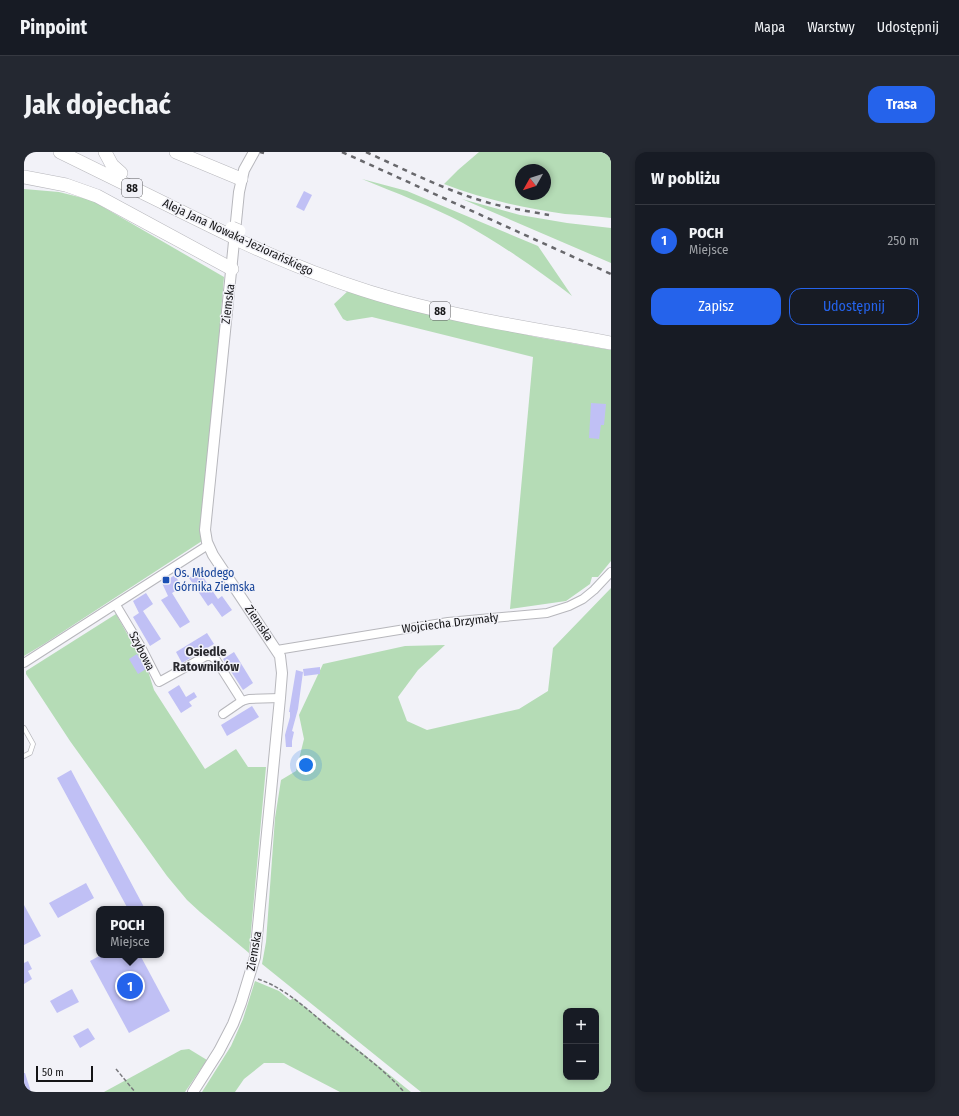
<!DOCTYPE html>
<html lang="pl">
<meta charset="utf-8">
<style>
:root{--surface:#171b24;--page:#242831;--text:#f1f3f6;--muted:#9ea1a6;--line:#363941;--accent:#2563eb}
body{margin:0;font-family:"Fira Sans Condensed",sans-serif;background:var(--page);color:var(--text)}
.controls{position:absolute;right:12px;bottom:12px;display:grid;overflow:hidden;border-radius:8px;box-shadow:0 2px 6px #0003}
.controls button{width:36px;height:36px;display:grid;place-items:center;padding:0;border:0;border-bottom:1px solid var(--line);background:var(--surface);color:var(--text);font:20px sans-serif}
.compass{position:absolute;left:491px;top:12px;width:36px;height:36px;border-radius:50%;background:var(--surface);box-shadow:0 2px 6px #0003;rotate:231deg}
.scale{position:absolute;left:12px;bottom:10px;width:57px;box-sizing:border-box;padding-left:4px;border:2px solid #141416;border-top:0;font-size:11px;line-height:14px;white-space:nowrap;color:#141416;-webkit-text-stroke:3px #f2f2f8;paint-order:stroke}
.you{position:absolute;left:282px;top:613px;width:14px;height:14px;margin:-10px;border:3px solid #fff;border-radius:50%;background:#1a73e8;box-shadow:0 0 0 6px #1a73e833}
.badge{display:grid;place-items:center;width:26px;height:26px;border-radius:50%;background:var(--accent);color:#fff;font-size:13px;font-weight:700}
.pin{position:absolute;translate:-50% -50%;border:2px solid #fff;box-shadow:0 1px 4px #0006}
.popup{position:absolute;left:72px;top:754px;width:68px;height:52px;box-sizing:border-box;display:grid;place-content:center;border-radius:8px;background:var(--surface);filter:drop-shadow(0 1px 3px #0005);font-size:13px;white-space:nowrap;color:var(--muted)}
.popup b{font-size:15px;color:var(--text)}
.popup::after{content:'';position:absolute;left:50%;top:100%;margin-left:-8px;border:8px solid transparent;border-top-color:var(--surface)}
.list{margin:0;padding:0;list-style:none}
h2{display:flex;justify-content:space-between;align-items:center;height:52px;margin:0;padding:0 16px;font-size:17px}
h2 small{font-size:13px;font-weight:400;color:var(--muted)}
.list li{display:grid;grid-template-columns:26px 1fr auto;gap:12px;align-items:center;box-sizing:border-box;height:72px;padding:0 16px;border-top:1px solid var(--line)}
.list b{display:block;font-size:15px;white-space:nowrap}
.list p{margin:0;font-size:13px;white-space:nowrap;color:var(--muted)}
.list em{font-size:13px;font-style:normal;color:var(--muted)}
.actions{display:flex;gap:8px;padding:12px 16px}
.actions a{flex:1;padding:9px 0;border:1px solid var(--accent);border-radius:12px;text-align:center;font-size:14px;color:var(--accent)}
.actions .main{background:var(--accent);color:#fff}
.map{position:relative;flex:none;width:587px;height:940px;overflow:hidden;border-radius:12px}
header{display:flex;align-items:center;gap:24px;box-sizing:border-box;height:56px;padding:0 20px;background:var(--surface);border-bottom:1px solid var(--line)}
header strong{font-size:19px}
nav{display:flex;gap:22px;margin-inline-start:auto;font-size:14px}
.intro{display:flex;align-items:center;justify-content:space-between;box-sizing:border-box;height:96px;padding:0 24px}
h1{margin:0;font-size:28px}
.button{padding:10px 18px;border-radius:12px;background:var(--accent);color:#fff;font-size:14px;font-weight:700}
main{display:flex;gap:24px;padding:0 24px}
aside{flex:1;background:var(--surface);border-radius:12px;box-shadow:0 2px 6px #0003}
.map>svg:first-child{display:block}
.green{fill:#b5dcb6;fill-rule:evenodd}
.building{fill:#c0c0f5}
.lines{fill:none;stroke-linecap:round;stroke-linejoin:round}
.service-casing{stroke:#b7b7bc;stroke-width:5.5}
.minor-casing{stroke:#b7b7bc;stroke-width:10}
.tertiary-casing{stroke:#b7b7bc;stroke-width:12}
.primary-casing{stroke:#b7b7bc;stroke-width:14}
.path{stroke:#79797d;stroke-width:1.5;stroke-dasharray:4 2;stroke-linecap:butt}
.service{stroke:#fff;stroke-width:4}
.minor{stroke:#fff;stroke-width:8}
.tertiary{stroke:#fff;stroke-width:10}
.primary{stroke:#fff;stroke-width:13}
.rail{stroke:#68686c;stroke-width:2.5;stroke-dasharray:5 5;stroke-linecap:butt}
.primary-bridge-casing{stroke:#b7b7bc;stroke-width:14;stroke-linecap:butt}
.primary-bridge{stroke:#fff;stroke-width:13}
.transit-dot{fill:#1a4fb4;stroke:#f2f2f8;stroke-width:1.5}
.labels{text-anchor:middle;stroke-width:3;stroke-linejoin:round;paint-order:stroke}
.shield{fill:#f2f2f8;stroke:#57575a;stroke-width:1}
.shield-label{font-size:11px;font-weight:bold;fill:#141416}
.street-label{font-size:12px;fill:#141416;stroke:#f2f2f8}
.transit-label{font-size:12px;fill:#164399;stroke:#f2f2f8;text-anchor:start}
.neighbourhood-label{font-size:13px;font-weight:bold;fill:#29292e;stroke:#f2f2f8}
</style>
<header>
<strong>Pinpoint</strong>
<nav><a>Mapa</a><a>Warstwy</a><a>Udostępnij</a></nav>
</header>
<div class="intro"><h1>Jak dojechać</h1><a class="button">Trasa</a></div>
<main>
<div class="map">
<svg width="587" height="940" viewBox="0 0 587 940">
<rect width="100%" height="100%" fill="#f2f2f8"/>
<g class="green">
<path d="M 455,0 L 587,0 L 587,66 C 572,64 556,63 541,62 C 499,56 459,47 420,32 L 434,18 ZM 497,18 L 521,18 L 521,42 L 497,42 Z"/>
<path d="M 338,27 L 383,39 L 514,94 L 548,144 C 513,117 478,93 439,71 C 407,54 372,41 338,27 Z"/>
<polygon points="0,37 35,40 67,48 200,125 178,389 20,492 0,504"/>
<polygon points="438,47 496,63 543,71 587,76 587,111"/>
<polygon points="325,138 359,150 512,185 587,198 587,409 574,425 568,425 566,432 542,449 486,457 509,205 348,165 323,169 319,167 310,152"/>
<path d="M 587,436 L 587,940 L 397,940 L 238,812 L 242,790 L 251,666 L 257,628 L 272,619 L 280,587 L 275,563 L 299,512 L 381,494 L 421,493 L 394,518 L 374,545 L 383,569 L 403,578 L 495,557 L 524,539 L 529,496 ZM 542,859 L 572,859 L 572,925 L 542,925 Z"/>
<polygon points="92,462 124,519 130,538 181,617 212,597 224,615 242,615 225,801 176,760 163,748 143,724 46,589 2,522 2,519"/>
<polygon points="231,829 255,839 266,848 270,846 387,940 316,940 260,911 240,911 220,927 211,940 178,940 207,894 219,867"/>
<polygon points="165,897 183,908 161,940 80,940 157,898"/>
</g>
<g class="building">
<polygon points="280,39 288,43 280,59 272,55"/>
<polygon points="567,251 582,252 580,273 577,273 575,287 565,286"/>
<polygon points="175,419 194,447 198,444 208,458 198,465 188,451 184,454 165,426"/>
<polygon points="151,423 158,435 148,441 166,470 156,476 137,448 144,444 138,431"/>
<polygon points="122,441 129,452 119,459 137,487 126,494 109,465 115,461 109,449"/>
<polygon points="183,481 190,492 158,511 152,500"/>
<polygon points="210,500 229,531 219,538 199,507"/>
<polygon points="113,502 122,517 114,522 105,507"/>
<polygon points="296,515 296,522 280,524 279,517"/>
<polygon points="272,518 279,520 274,557 268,579 270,580 268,589 268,595 262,595 261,583 266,565 266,560 265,560"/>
<polygon points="155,533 162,545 170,540 173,545 165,550 168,554 157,561 144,540"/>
<polygon points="228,554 235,565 203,584 197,573"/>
<polygon points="47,618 97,712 121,757 104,757 33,626"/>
<polygon points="62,731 70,746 34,766 25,751"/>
<polygon points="0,753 17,784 0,793"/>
<polygon points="77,803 116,803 146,859 105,881 66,809"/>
<polygon points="4,809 8,817 4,819 8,827 0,832 0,811"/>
<polygon points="48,837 55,850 33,861 26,849"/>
<polygon points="64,876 71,887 56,896 49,884"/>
<polygon points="0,921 1,921 7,940 0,940"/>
</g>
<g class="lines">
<defs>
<polyline id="service" points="0,576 9,592 6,601 0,604"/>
<g id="minor">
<polyline points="92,453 116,493 135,530 182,504 187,504 192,508 218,549 225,547 256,546"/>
<polyline points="253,498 424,470 523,461 545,454 559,447 570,438 587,420"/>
<polyline points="0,511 184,393"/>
<polyline points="199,562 218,549"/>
</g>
<polyline id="tertiary" points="169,940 195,899 209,872 217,851 231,805 256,546 258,521 256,504 189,403 183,390 181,378 215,40 220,18 230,0"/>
<g id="primary">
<polyline points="36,0 207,84"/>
<polyline points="81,0 88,13 97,21"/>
<polyline points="152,0 217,27"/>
<polyline points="0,25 42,33 73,44 208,117"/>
<path d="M 214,88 C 265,112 318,133 373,148 C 443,167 516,178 587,191"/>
</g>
</defs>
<use href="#service" class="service-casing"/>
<use href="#minor" class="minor-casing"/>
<use href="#tertiary" class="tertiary-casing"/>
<use href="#primary" class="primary-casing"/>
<g class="path">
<path d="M 234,827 C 264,837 289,863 313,882 C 336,901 361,918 380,940"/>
<polyline points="92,917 111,940"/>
</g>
<use href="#service" class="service"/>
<use href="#minor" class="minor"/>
<use href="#tertiary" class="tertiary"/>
<use href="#primary" class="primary"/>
<g class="rail">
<polyline points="236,0 240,1"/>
<polyline points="318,0 587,122"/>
<path d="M 342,0 C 382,18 420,38 462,50 C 482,56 504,59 525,63"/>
</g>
<defs>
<polyline id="primary-bridge" points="208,76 215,79"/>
</defs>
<use href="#primary-bridge" class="primary-bridge-casing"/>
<use href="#primary-bridge" class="primary-bridge"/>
</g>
<rect class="transit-dot" x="138" y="424" width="8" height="8" rx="2"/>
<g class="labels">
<g class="shield">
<rect x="98" y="27" width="20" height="18" rx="3"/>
<rect x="406" y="150" width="20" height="18" rx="3"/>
</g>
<g class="shield-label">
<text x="108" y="40">88</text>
<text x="416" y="163">88</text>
</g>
<g class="street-label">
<text transform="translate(214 85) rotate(25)" y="4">Aleja Jana Nowaka-Jeziorańskiego</text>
<text transform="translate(204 152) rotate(-83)" y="4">Ziemska</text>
<text transform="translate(235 471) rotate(56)" y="4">Ziemska</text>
<text transform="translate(426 471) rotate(-7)" y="4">Wojciecha Drzymały</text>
<text transform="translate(118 499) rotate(63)" y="4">Szybowa</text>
<text transform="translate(230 799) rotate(-80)" y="4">Ziemska</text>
</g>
<g class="transit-label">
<text x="150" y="425">Os. Młodego<tspan x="150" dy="14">Górnika Ziemska</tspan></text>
</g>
<g class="neighbourhood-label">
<text x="182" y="504">Osiedle<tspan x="182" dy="15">Ratowników</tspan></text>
</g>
</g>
</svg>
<div class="controls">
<button>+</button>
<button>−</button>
</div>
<svg class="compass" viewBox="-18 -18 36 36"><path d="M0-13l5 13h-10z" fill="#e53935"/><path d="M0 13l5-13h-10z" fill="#9ea1a6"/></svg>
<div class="scale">50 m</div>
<div class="you"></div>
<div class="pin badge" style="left:106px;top:834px">1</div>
<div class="popup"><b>POCH</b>Miejsce</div>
</div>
<aside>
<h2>W pobliżu<small></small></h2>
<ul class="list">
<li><span class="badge">1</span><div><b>POCH</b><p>Miejsce</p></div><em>250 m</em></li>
</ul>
<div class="actions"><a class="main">Zapisz</a><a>Udostępnij</a></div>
</aside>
</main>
